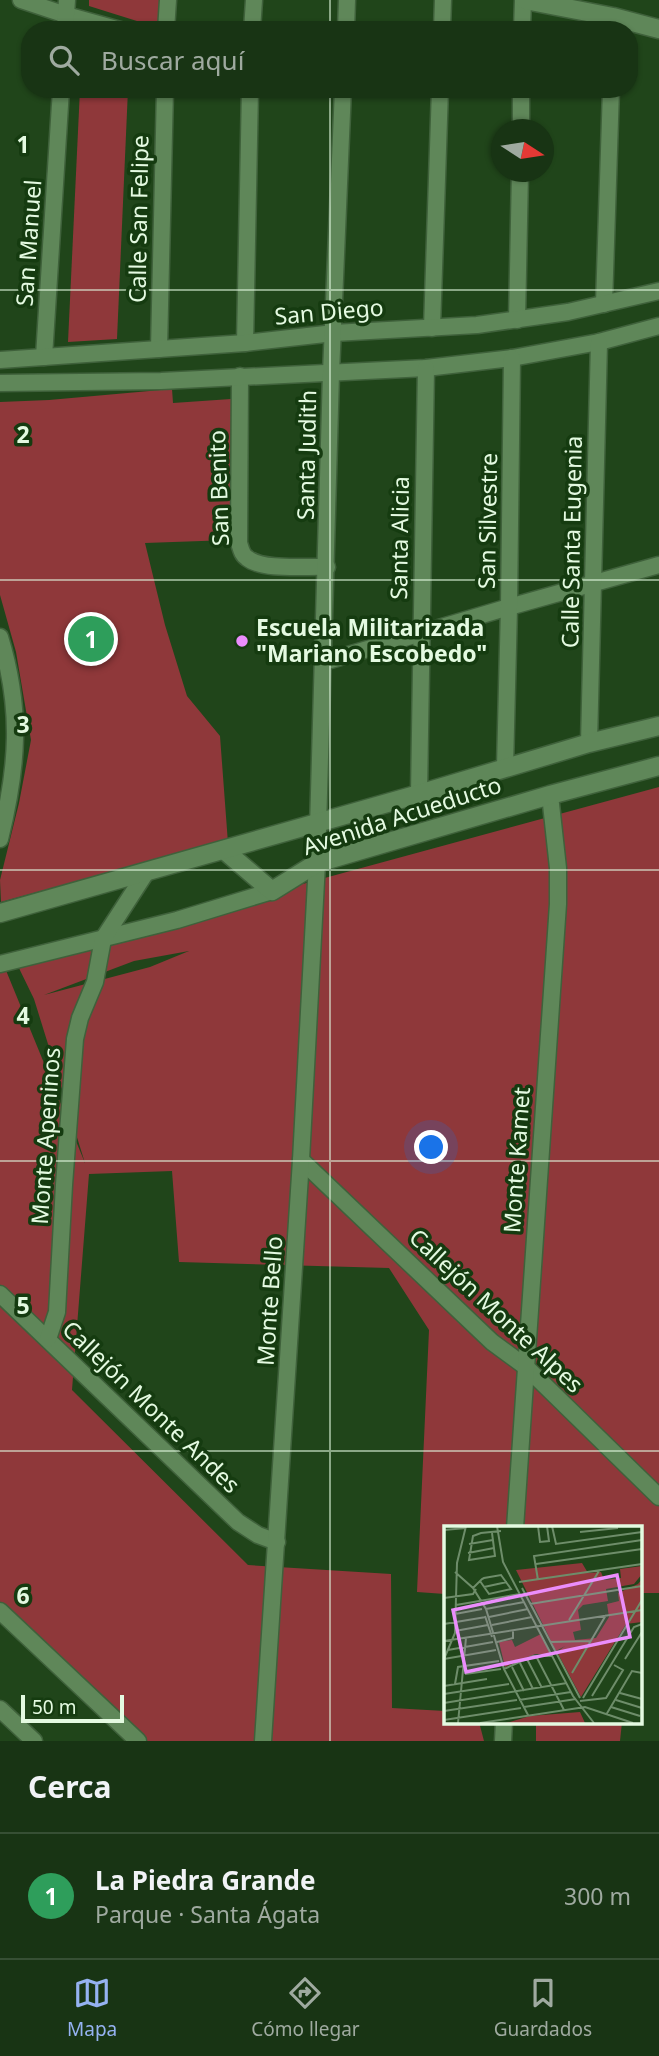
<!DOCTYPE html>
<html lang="es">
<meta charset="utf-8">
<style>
:root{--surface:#183414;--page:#253f22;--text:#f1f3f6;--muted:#9faaa0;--line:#364f34;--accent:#95b2f1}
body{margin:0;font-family:"Noto Sans",sans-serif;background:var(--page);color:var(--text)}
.compass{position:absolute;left:491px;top:119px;width:63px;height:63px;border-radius:50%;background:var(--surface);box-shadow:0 2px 5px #0004;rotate:102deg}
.scale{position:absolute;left:21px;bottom:18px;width:103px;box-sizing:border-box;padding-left:7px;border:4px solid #e4fae1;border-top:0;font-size:19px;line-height:24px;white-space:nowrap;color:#e4fae1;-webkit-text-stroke:5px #153b10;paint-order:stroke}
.you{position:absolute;left:432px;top:1148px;width:24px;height:24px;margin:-18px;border:5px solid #fff;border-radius:50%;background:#1a73e8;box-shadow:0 0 0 10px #1a73e833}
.badge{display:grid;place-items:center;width:46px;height:46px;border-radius:50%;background:var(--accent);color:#fff;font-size:23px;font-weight:700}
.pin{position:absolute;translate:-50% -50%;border:4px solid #fff;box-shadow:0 2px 7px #0006}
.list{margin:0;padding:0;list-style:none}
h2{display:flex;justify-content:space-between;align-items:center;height:91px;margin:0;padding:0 28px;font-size:30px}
h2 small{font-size:23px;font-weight:400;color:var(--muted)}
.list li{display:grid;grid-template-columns:46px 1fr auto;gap:21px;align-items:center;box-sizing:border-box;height:126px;padding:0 28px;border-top:2px solid var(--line)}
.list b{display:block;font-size:26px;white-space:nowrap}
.list p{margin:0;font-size:23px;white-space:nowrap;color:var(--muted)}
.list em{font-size:23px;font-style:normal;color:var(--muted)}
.icon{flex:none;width:38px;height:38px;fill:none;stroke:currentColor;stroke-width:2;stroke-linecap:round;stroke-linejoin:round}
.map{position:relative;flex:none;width:659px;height:1741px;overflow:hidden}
.search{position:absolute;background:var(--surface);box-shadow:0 2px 5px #0004;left:21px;right:21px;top:21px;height:77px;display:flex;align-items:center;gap:18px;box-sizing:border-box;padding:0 24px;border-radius:28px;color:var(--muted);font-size:26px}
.sheet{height:217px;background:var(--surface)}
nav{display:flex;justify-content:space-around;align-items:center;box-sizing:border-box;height:98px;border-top:2px solid var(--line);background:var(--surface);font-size:19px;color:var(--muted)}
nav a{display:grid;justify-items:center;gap:4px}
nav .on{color:var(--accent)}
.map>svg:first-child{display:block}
.green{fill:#8f383a;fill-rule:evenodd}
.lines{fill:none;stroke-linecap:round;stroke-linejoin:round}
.minor-casing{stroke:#3f613b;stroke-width:19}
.tertiary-casing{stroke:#3f613b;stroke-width:21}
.minor{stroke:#5f8759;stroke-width:16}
.tertiary{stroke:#5f8759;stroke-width:18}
.grid{fill:none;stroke:#e4fae1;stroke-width:2;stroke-opacity:0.55}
.poi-dot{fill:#eb8dfc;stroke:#153b10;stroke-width:2.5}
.labels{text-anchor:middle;stroke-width:7;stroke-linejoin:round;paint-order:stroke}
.street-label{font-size:23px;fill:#e4fae1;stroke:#153b10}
.poi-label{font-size:23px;font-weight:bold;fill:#e4fae1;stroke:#153b10;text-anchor:start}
.inset-road{fill:none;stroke:#6e8d6a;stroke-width:2}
.view{fill:#eb8dfc;fill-opacity:0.15;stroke:#eb8dfc;stroke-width:3.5}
.inset-edge{fill:none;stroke:#e4fae1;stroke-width:3.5}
.grid-label{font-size:23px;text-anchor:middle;font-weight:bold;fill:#e4fae1;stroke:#153b10;stroke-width:7;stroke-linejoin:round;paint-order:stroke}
</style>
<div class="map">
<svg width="659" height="1741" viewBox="0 0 659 1741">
<rect width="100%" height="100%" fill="#20451a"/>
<g class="green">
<polygon points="89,0 164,0 164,21 156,27 89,6"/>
<polygon points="80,89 128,89 117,339 68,342"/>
<polygon points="172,389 173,403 231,399 230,540 145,543 165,625 187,696 220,736 228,843 118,870 1,902 0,880 19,803 31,740 16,652 0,595 0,402 49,400"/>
<path d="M 659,787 L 659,1593 L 640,1593 L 640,1528 L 446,1528 L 445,1594 L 417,1592 L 429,1330 L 389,1268 L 179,1262 L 172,1171 L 89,1174 L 72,1390 L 248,1565 L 391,1574 L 392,1708 L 445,1711 L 446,1722 L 479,1722 L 484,1741 L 138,1741 L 138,1731 L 0,1602 L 0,970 L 5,968 L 85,1163 L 34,999 L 16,962 ZM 189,951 L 150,967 L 44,995 L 134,961 Z"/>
<polygon points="536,1722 622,1722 620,1741 536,1741"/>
</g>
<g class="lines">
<defs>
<g id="minor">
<polyline points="21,0 66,15 120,30"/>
<polyline points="65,30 67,0"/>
<polyline points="166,30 168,0"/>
<polyline points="252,30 254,0"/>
<polyline points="346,30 347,0"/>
<polyline points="442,30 443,0"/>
<polyline points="522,30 523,0"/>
<polyline points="521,130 521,89"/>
<polyline points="604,304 611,89"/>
<polyline points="517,320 520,172"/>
<polyline points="432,328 440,89"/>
<polyline points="245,343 250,89"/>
<polyline points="159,349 165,89"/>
<polyline points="44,357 61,89"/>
<polyline points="0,360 245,343 334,333 477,325 568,312 659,291"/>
<path d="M 240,376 L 239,543 C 241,549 242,555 247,558 C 263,571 306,566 327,567"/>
<polyline points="0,383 161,381 426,368 512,358 599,342 659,326"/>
<path d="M 0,637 C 22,709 18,766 0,839"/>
<polyline points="324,662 509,607 659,565"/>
<polyline points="589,743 599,342"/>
<polyline points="505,767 509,607 512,358"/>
<polyline points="419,794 426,368"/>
<polyline points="0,964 177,920 272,891"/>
<polyline points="301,1160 492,1342 526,1367 659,1497"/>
<polyline points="0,1294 238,1522 258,1535 277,1542"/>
<polyline points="48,1339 57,1312 64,1185 75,1039 80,1018 95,982 103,939 147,871"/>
<polyline points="515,1528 558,904 558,868 550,795"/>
<polyline points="0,1611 138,1741"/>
<polyline points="0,1709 34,1741"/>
<polyline points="263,1741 301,1160 317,863 331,373 343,89"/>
<polyline points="503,1741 504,1722"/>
</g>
<g id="tertiary">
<polyline points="525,0 613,17 659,29"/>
<polyline points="224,850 272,891 317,863 550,795 659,766"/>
<polyline points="0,913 419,794 589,743 659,726"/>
</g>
</defs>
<use href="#minor" class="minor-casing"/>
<use href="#tertiary" class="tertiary-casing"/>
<use href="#minor" class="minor"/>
<use href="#tertiary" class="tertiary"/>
</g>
<path class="grid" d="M 330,0 L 330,30M 330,89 L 330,1741M 0,290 L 659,290M 0,580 L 659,580M 0,870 L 659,870M 0,1161 L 659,1161M 0,1451 L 659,1451"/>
<circle class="poi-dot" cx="242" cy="641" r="7"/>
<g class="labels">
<g class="street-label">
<text transform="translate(139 219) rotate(-89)" y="8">Calle San Felipe</text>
<text transform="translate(29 243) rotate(-86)" y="8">San Manuel</text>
<text transform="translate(329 312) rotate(-5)" y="8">San Diego</text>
<text transform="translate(307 455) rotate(-89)" y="8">Santa Judith</text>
<text transform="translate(219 488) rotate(-92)" y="8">San Benito</text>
<text transform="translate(488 521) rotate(-89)" y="8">San Silvestre</text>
<text transform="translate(400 538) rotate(-89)" y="8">Santa Alicia</text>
<text transform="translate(572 542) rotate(-89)" y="8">Calle Santa Eugenia</text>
<text transform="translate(402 816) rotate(-18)" y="8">Avenida Acueducto</text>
<text transform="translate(46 1136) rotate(-86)" y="8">Monte Apeninos</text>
<text transform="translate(517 1160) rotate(-86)" y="8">Monte Kamet</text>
<text transform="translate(270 1301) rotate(-86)" y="8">Monte Bello</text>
<text transform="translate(496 1311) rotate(43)" y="8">Callejón Monte Alpes</text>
<text transform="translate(151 1407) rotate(44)" y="8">Callejón Monte Andes</text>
</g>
<g class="poi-label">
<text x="256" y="636">Escuela Militarizada<tspan x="256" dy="26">"Mariano Escobedo"</tspan></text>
</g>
</g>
<g transform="translate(444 1526)">
<rect width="198" height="198" fill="#20451a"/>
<path d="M 138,37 L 144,47 L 157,46 L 160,54 L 177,52 L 176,43 L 198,40 L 198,48 L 190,58 L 162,63 L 164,75 L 139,79 L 134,84 L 137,104 L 129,106 L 131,114 L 152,112 L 165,91 L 163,78 L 175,75 L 174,67 L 194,58 L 198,53 L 198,96 L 182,98 L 137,171 L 113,126 L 121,120 L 112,125 L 72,44 ZM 97,108 L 107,128 L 91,128 L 61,141 L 55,116 L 68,114 L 71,121 ZM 136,186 L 141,197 L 62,197 L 86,190 Z" fill="#8f383a"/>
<path class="inset-road" d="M 53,0 L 59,36 L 129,170 L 150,197M 94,0 L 96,16 L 105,15 L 103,0M 108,0 L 112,18 L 198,6M 0,4 L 22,2M 136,6 L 174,2M 48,7 L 51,30 L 25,34 L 29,10 L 37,7 L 57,5M 25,18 L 49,14M 24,27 L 50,22M 92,38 L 198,23M 11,46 L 29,62 L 42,83 L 60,143 L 84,189M 94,54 L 90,30 L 198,14M 75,56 L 198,38M 40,61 L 63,56M 29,62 L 38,53 L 40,52 L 57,49 L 67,63 L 45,68 L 36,55M 78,62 L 136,172M 0,72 L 29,68 L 32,63M 86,78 L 198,60M 12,79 L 76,68M 42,83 L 80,76M 11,88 L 38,83M 41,90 L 48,111M 45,91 L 84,83M 125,94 L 155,45M 0,98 L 42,91M 48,99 L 88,91M 11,105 L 44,99M 0,115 L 198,84M 53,116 L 69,112 L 69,104M 106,116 L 147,115M 4,124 L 49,116M 92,130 L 120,184M 0,133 L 11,107 L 13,37 L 22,0M 0,133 L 52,124M 83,133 L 98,162M 181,133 L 198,106M 76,137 L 89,163M 68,141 L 80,165M 60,143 L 89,130 L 109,130M 128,147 L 162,89M 21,148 L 57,143M 11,158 L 14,141 L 55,135M 0,160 L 43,153M 176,167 L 198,173M 0,168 L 65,158M 148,170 L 190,101 L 198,98M 139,172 L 198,74M 75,174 L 127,166M 172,174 L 198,182M 136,175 L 162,172 L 179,144 L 170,139M 0,177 L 123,157M 80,181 L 132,173M 167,181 L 196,190M 0,185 L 73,174M 162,189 L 188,145 L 198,147M 0,194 L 77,182M 14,197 L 22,112M 36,197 L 141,181 L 189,197"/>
<path class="view" d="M 173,49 L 186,111 L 22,146 L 9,84 Z"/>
<rect width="198" height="198" class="inset-edge"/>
</g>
<g class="grid-label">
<text x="23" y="153">1</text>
<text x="23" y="443">2</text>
<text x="23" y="733">3</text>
<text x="23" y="1024">4</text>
<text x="23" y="1314">5</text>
<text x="23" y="1604">6</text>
</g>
</svg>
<svg class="compass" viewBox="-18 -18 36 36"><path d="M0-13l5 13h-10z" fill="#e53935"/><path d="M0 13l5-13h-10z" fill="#9faaa0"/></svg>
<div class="scale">50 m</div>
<div class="you"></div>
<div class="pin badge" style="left:91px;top:639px;background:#2e9e5b">1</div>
<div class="search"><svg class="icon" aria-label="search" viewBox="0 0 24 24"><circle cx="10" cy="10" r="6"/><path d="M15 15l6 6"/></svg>Buscar aquí</div>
</div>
<section class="sheet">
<h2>Cerca<small></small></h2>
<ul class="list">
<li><span class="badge" style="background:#2e9e5b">1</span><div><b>La Piedra Grande</b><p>Parque · Santa Ágata</p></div><em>300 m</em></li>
</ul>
</section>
<nav>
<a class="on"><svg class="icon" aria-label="map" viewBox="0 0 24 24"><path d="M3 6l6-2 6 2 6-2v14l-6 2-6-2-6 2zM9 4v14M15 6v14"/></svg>Mapa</a>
<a><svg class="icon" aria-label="directions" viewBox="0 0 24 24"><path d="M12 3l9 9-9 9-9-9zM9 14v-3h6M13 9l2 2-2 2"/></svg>Cómo llegar</a>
<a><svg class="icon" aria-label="saved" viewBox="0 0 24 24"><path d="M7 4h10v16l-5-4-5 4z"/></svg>Guardados</a>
</nav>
